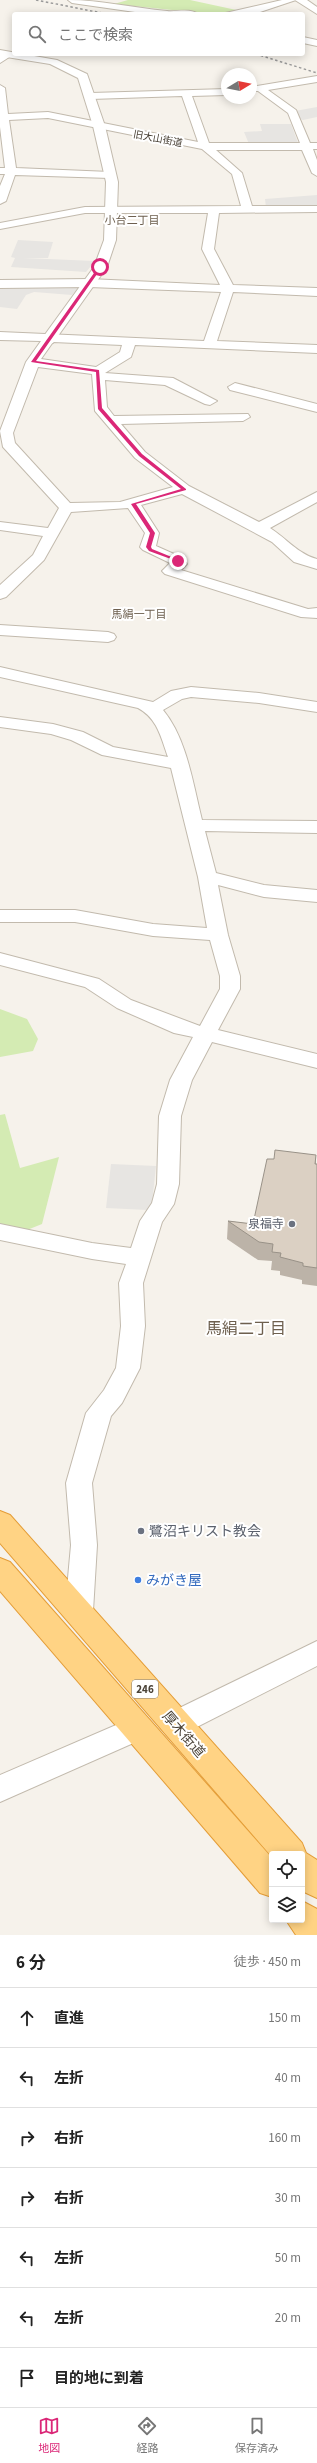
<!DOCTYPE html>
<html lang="ja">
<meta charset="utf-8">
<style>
:root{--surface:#fff;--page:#f2f2f2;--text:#222;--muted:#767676;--line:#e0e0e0;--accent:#db2777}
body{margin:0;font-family:"Source Sans 3","Noto Sans JP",sans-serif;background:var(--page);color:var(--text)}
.controls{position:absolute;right:12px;bottom:12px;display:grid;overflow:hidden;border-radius:4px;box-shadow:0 2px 10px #0003}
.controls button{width:36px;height:36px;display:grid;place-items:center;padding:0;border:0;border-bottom:1px solid var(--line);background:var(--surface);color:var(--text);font:20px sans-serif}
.compass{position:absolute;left:221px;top:68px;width:36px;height:36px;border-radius:50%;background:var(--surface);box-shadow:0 2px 10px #0003;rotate:80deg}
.stop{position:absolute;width:12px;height:12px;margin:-9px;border:3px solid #db2777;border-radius:50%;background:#fff}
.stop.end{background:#db2777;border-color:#fff;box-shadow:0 1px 4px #0008}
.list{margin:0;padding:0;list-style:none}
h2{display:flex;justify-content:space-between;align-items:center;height:52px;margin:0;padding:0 16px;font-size:17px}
h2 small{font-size:13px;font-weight:400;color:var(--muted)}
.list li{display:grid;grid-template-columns:26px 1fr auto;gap:12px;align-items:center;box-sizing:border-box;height:60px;padding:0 16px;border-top:1px solid var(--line)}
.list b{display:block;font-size:15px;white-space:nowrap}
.list em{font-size:13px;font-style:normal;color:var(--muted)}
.icon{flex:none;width:22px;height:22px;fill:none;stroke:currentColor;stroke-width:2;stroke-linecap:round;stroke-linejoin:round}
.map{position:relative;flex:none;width:317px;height:1935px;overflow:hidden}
.search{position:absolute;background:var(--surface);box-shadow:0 2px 10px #0003;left:12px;right:12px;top:12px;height:44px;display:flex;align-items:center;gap:10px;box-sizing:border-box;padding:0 14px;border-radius:4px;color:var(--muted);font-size:15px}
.sheet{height:472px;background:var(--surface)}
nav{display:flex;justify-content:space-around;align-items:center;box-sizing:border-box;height:56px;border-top:1px solid var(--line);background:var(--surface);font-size:11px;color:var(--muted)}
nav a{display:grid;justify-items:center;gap:2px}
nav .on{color:var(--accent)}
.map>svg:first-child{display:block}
.green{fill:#d4ebb3}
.parking{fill:#e7e5e2}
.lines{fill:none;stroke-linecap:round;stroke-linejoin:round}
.minor-casing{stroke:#c2baad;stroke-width:2}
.tertiary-casing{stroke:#c2baad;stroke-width:2}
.trunk-casing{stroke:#e49d37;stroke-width:2}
.minor{fill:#fff;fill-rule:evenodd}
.tertiary{fill:#fff;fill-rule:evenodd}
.trunk{fill:#ffd384;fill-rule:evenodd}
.rail{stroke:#999;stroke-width:1.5;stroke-dasharray:2.5 2.5;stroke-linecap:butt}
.wall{fill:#bcb3a8}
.building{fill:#dbd0c3;stroke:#999288}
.route{fill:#db2777}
.worship-dot{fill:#6b7280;stroke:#fff;stroke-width:1.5}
.shop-dot{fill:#3f7fe0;stroke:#fff;stroke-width:1.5}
.labels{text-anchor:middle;stroke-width:4;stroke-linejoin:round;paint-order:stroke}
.far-street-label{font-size:10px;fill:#4b4338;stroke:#fff}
.far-neighbourhood-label{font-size:11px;fill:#6e604f;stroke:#fff}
.shield{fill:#fff;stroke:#817b74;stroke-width:1}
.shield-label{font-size:11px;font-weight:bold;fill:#4b4338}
.worship-label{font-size:12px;fill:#5b616d;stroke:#fff;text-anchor:end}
.near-worship-label{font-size:14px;fill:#5b616d;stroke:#fff;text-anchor:start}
.near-shop-label{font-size:14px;fill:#366cbe;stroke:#fff;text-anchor:start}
.near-street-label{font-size:14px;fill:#4b4338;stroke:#fff}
.near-neighbourhood-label{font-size:16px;fill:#6e604f;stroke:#fff}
</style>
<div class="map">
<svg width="317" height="1935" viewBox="0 0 317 1935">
<rect width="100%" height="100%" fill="#f6f2eb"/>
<g class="green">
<polygon points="128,0 190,0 241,11 211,14 114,4"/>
<polygon points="0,1009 27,1019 38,1039 33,1051 0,1057"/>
<polygon points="5,1114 20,1168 59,1157 42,1224 27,1230 0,1225 0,1115"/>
</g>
<g class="parking">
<polygon points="317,107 317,117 303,120 299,119 295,111"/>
<polygon points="260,124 291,124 298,143 249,144 244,132 262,131"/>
<polygon points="317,195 317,208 266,208 265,199"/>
<polygon points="18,240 53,242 48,258 23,258 95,261 86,272 11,267 15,258 11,257"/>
<polygon points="73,285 78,288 72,295 34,292 26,295 17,309 0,307 0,287 39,286 39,290 39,286"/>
<polygon points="111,1164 156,1166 152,1203 147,1210 106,1208"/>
</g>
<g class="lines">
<defs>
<g id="minor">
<path d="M 68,0 C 101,0 134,8 167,11 C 176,12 191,8 198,14 L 149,14 L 72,3 Z"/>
<polygon points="282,0 296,0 257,13 221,14"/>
<polygon points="303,37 317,40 317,46 303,43"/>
<polygon points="6,52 14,54 0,63 0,56"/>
<path d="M 317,76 L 317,82 L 268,90 L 296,110 L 310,143 L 317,143 L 317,149 L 313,149 L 317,160 L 317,176 L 312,173 L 302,150 L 216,150 L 242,173 L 252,206 L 317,206 L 317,212 L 219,213 L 214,249 L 233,285 L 317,288 L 317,296 L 233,292 L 217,341 L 317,345 L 317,353 L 135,345 L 131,357 L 105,373 L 173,378 L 217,401 L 210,405 L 205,404 L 165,385 L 105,380 L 107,407 L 114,416 L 248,414 L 250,417 L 243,421 L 121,424 L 145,452 L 189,486 L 259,522 L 317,492 L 317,502 L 270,528 C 286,538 298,554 317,559 L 317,569 L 294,562 L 272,542 L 182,494 L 141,505 L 159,533 L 156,546 L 183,558 L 187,564 L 181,570 L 308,609 L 317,608 L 317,618 L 301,617 L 165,574 L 162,571 L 170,563 L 143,550 L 140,547 L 145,533 L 128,508 L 71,512 L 44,560 L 6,597 L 0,599 L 0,585 L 33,555 L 43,536 L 0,530 L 0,522 L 48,528 L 59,508 L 3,447 L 0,431 L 26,362 L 41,341 L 0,340 L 0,332 L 204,341 L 221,292 L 89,287 L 0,288 L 0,280 L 89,279 L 220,285 L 202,249 L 208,213 L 85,213 L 0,229 L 0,223 L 85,207 L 241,206 L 232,174 L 202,149 L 48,118 L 9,120 L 16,168 L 110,172 L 115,175 L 110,178 L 15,175 L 6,201 L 0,204 L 0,186 L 5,174 L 0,174 L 0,168 L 5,168 L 0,127 L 0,85 L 5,88 L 8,114 L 48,112 L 198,142 L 182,96 L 91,99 L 86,96 L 91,93 L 227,89 L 227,95 L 192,96 L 209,143 L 300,143 L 288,113 L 258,91 L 251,91 L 251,87 ZM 53,342 L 122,345 L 120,352 L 96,367 L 41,359 ZM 38,367 L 92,374 L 95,411 L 135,458 L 173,487 L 120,502 L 70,503 L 15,443 L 13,433 Z"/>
<polygon points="235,383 317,404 317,412 230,390 228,387"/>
<polygon points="0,625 108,632 114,634 116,637 114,640 108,642 0,635"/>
<path d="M 0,667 L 153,702 L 171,691 L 191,687 L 259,693 L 317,702 L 317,712 L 259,703 L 191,697 L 182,699 L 163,710 C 187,739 193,784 202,820 L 317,821 L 317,833 L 205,831 L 216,873 L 264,885 L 317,890 L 317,902 L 264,897 L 218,885 L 228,935 L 240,976 L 240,989 L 218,1030 L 317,1054 L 317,1068 L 212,1042 L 192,1080 L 181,1116 L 179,1184 L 174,1204 L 162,1222 L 143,1283 L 145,1326 L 140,1368 L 122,1403 L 111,1416 L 92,1483 L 97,1545 L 93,1611 L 89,1619 L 79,1622 L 69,1619 L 65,1611 L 71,1545 L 66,1483 L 86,1413 L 104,1390 L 116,1368 L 121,1326 L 119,1283 L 126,1264 L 92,1259 L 0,1240 L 0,1224 L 92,1243 L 131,1248 L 140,1221 L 152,1203 L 157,1184 L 159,1116 L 170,1080 L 193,1037 L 174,1033 L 117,1008 L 85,987 L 0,965 L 0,953 L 99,979 L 131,1000 L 200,1026 L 220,989 L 220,976 L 210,940 L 153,936 L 75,922 L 0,922 L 0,910 L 75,910 L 153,924 L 207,928 L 198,877 L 171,768 L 102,755 L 71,740 L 51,734 L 0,727 L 0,717 L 53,724 L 83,732 L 113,747 L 168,757 C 161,737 157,718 138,708 L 0,677 Z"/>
<polygon points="317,1641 317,1666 185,1733 175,1736 165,1733 161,1724 165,1715"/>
<polygon points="137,1716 147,1719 151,1728 147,1737 0,1802 0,1775"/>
</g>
<g id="tertiary">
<polygon points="295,0 307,0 317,7 317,14"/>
<polygon points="0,50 57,60 87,74 105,126 118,182 116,240 107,267 53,343 48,344 41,340 94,267 104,240 106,182 93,126 78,78 50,64 0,56"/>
</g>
<g id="trunk">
<polygon points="0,1511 10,1515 302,1843 306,1853 317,1860 317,1898 302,1891 302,1854 272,1854 272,1857 0,1543"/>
<polygon points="0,1558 10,1562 272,1858 272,1897 260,1893 0,1591"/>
<polygon points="302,1901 317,1909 317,1935 296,1935 286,1920 302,1920"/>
</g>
</defs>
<use href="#minor" class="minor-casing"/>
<use href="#tertiary" class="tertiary-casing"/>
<use href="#trunk" class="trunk-casing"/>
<use href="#minor" class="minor"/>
<use href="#tertiary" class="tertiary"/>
<use href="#trunk" class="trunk"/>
<g class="rail">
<polyline points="36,0 107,14"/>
<polyline points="256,54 317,73"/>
</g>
</g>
<polygon class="wall" points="316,1155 316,1164 317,1164 317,1286 302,1284 302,1280 280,1275 280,1271 271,1270 272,1261 258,1260 227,1239 228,1221 253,1224 274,1159"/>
<polygon class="building" points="275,1150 316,1155 315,1164 317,1164 317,1268 303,1266 303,1263 280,1257 281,1253 272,1252 273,1244 259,1242 228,1221 253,1224 267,1159 274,1159"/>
<polygon class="route" points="99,266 102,267 36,361 99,370 102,408 142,454 186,489 186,490 136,504 155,533 151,547 152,549 179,560 179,562 149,551 146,547 150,533 131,504 181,489 139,456 98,409 96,372 31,362"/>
<g class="worship-dot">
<circle cx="292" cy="1224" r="4"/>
<circle cx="141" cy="1531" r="4"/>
</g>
<circle class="shop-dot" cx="138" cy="1580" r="4"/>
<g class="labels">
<g class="far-street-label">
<text transform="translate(158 138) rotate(11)" y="4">旧大山街道</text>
</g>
<g class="far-neighbourhood-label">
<text x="132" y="224">小台二丁目</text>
<text x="139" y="618">馬絹一丁目</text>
</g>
<rect class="shield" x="132" y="1680" width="26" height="18" rx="3"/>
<g class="shield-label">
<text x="145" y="1693">246</text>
</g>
<g class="worship-label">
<text x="284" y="1228">泉福寺</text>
</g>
<g class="near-worship-label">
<text x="149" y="1536">鷺沼キリスト教会</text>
</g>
<g class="near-shop-label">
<text x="146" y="1585">みがき屋</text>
</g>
<g class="near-street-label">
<text transform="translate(184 1734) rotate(49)" y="5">厚木街道</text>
</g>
<g class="near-neighbourhood-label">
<text x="246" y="1334">馬絹二丁目</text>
</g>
</g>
</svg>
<div class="controls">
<button><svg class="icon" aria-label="locate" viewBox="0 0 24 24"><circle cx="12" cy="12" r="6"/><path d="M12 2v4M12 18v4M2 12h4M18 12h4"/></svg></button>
<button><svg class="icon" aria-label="layers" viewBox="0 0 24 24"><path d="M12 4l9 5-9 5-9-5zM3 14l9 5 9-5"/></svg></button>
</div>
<svg class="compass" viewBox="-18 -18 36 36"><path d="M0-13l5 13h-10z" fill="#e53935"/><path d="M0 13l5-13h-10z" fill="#767676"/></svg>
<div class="stop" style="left:100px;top:267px"></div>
<div class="stop end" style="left:178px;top:561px"></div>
<div class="search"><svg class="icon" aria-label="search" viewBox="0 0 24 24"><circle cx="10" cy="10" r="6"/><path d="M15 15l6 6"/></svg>ここで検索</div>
</div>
<section class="sheet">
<h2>6 分<small>徒歩 · 450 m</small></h2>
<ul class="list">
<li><svg class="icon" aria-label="ahead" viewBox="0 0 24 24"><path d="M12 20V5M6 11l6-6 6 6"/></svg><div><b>直進</b></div><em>150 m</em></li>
<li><svg class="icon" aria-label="left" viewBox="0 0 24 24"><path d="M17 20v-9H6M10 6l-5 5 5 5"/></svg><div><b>左折</b></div><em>40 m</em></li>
<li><svg class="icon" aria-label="right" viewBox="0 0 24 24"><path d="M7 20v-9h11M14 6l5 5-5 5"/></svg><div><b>右折</b></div><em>160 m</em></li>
<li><svg class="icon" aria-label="right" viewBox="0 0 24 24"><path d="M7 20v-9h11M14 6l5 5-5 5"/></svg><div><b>右折</b></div><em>30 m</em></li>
<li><svg class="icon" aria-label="left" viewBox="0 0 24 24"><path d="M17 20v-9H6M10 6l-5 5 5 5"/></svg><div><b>左折</b></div><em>50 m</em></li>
<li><svg class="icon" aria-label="left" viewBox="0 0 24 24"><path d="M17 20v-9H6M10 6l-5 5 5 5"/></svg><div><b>左折</b></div><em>20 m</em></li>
<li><svg class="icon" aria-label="arrive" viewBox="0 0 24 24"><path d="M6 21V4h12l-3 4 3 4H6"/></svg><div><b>目的地に到着</b></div></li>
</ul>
</section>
<nav>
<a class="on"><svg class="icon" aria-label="map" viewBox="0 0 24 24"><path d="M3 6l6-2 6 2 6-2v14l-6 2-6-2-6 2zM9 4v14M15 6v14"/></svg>地図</a>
<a><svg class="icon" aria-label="directions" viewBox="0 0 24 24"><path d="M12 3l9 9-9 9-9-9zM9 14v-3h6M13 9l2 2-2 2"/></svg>経路</a>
<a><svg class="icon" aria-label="saved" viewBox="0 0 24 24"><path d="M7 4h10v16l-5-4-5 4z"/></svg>保存済み</a>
</nav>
